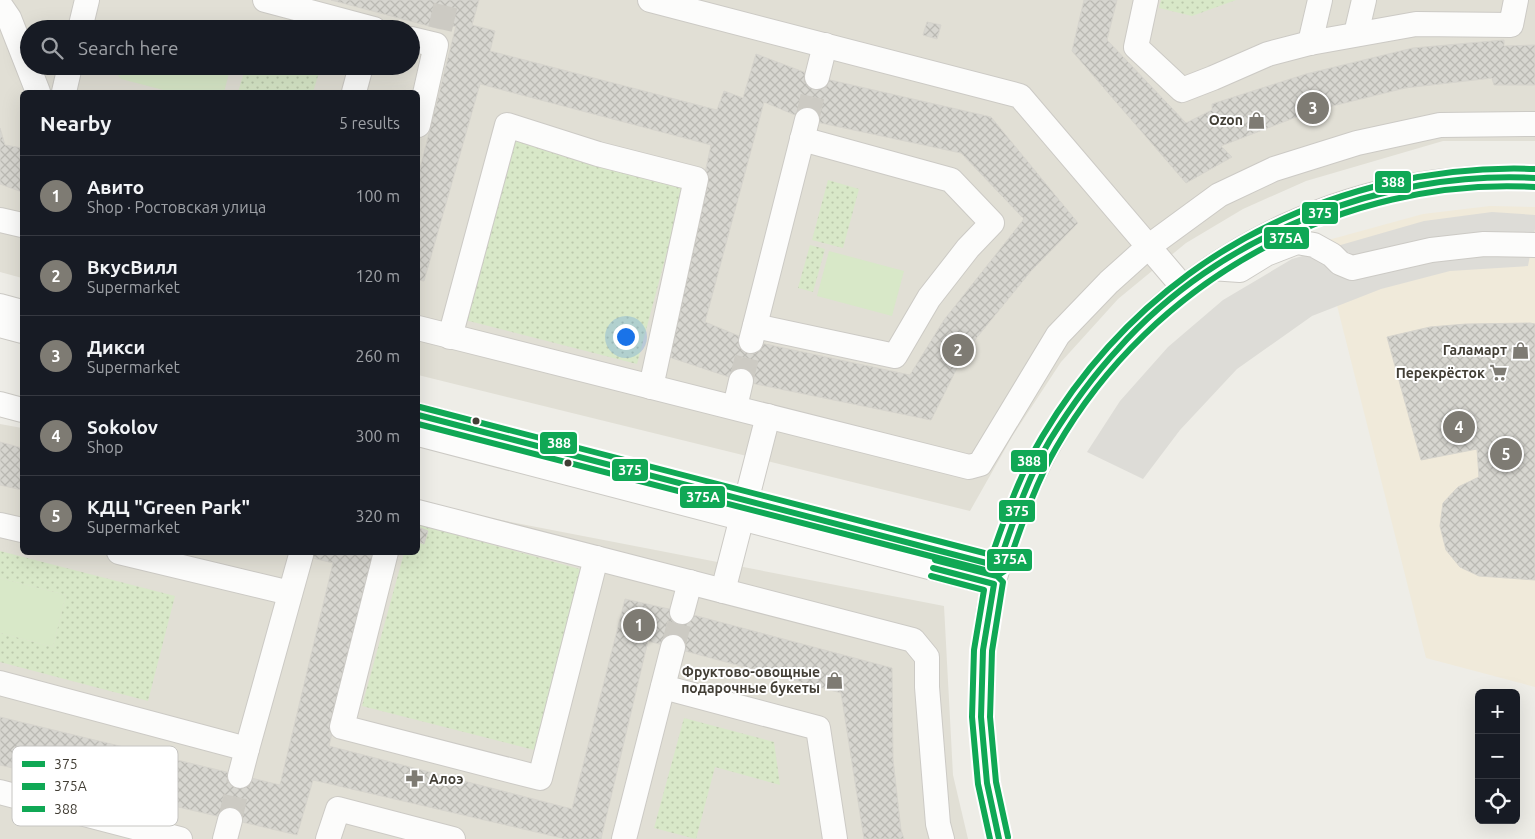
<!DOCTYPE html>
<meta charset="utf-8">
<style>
:root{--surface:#171b24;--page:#20242c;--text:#f1f3f6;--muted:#9ea1a6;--line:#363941;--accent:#7e7b73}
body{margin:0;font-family:Ubuntu,sans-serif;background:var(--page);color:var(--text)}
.controls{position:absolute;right:15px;bottom:15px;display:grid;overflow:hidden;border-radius:8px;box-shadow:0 5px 20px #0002}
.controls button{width:45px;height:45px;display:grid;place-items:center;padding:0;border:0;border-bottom:1px solid var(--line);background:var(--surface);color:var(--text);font:25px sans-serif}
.you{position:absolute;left:625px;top:336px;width:18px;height:18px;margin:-12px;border:4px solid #fff;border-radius:50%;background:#1a73e8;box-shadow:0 0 0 8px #1a73e833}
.badge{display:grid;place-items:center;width:32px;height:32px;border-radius:50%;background:var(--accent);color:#fff;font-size:16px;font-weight:700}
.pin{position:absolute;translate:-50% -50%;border:2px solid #fff;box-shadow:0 1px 5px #0006}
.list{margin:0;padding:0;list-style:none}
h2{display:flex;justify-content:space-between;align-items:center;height:65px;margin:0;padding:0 20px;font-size:21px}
h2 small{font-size:16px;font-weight:400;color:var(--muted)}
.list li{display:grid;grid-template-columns:32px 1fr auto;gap:15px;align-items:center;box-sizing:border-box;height:80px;padding:0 20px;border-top:1px solid var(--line)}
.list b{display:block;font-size:19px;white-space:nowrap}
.list p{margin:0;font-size:16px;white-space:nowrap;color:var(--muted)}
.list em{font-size:16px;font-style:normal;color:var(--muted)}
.icon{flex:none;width:28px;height:28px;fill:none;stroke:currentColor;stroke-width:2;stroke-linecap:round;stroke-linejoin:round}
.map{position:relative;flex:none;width:1535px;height:839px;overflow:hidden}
.search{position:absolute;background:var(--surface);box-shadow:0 5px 20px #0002;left:20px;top:20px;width:400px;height:55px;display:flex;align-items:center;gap:12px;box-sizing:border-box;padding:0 18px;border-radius:28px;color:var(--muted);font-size:19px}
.panel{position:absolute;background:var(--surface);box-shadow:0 5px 20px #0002;left:20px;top:90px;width:400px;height:465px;border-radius:8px}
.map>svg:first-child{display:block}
.residential{fill:#e1dfd5;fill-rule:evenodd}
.commercial{fill:#f0eada}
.grass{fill:#d8e8c8}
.park{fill:url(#park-dots)}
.parking{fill:#dddcd7}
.building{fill:url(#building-cross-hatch);stroke:#d6d4cd;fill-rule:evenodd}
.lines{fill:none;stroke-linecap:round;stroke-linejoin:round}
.minor-tunnel{stroke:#cccac3;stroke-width:24;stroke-dasharray:24 12;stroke-linecap:butt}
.minor-casing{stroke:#cccac5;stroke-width:26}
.minor{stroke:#fcfcfb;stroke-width:24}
.bus-1-casing{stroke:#fff;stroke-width:10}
.bus-2-casing{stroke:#fff;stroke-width:10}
.bus-3-casing{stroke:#fff;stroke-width:10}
.bus-1{stroke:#10a855;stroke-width:6}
.bus-2{stroke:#10a855;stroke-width:6}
.bus-3{stroke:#10a855;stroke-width:6}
.bus-dot{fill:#423e35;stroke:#fff;stroke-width:2}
.labels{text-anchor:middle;stroke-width:4;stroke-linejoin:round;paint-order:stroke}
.poi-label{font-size:14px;font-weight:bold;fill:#423e35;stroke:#fff;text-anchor:end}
.key{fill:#fff;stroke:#c6c5c2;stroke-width:1}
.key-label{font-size:14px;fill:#423e35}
.line-badge{stroke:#fff;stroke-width:2}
.badge-label{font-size:14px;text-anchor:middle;font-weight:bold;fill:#fff}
</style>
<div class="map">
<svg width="1535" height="839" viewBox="0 0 1535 839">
<defs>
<pattern id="park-dots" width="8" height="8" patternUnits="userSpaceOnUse" patternTransform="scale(1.25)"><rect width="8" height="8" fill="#d8e8c8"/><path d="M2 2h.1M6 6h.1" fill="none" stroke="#bbc8ac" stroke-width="1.8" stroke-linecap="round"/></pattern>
<pattern id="building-cross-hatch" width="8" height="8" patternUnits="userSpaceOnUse" patternTransform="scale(1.25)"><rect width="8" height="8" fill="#d7d6d0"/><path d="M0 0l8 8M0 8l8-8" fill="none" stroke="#bab9b3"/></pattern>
</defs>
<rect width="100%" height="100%" fill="#eeede7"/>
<g class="residential">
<path d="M 0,0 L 1535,0 L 1535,141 L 1443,141 L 1306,181 L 1243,209 L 1186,243 L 1118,299 L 1061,362 L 1013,435 L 970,511 L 418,375 L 418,92 L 22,92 L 22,278 L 0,272 ZM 29,29 L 411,29 L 411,66 L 29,66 Z"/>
<polygon points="0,424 22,428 22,552 418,552 418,504 944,606 953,775 968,839 0,839"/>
</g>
<polygon class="commercial" points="1490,206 1535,207 1535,687 1426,658 1321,242 1423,214"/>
<g class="grass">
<polygon points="231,66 224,92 171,92 121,79 117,74 116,67"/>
<polygon points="829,251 904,271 892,316 817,296"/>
<polygon points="0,578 66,595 53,647 0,633"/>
</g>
<g class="park">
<polygon points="1161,0 1236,0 1192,16 1159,8"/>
<polygon points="246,66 321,66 313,92 238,92"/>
<polygon points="515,136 685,184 637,364 465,320"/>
<polygon points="828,180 859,189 843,248 812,240"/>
<polygon points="810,245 825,249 813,292 798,288"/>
<polygon points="418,524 583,570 534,750 362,706 404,553 418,552"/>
<polygon points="0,551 175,596 148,701 0,662 0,633 53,647 66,595 0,578"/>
<polygon points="684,718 774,742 780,785 715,767 696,839 654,828"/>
</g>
<polygon class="parking" points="1492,212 1535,215 1535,229 1528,266 1450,271 1381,289 1312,316 1237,369 1180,430 1143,479 1087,452 1120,401 1168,347 1223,300 1292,259 1424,221"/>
<g class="building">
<path d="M 331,0 L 479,0 L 472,25 L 495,31 L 490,51 L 717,110 L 724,91 L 743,98 L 756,54 L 817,77 L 991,117 L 1078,223 L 1031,271 L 965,352 L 931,420 L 741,381 L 666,356 L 711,145 L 480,84 L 424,281 L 418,280 L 418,177 L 456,26 L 440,29 ZM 764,102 L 807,120 L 961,153 L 1024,219 L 944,320 L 910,375 L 751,341 L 705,322 Z"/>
<polygon points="1084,0 1117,0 1107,40 1186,123 1212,110 1212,104 1306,74 1413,48 1504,40 1504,46 1535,45 1535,85 1494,85 1492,78 1405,88 1312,111 1221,146 1232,157 1186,183 1072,51"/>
<polygon points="927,22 941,25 937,39 923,35"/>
<polygon points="0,128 5,145 22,148 22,192 0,184"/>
<polygon points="1530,323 1535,324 1535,580 1479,576 1460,567 1446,550 1440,526 1443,503 1458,487 1479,477 1477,449 1421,460 1387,337 1430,327 1466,324"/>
<polygon points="0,442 22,448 22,490 0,485"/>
<polygon points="418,527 428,531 424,544 418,542"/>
<polygon points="288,552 374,552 329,746 572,809 625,599 682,612 892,668 893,759 901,830 904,839 864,839 841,693 648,641 601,839 566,839 313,780 297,835 0,765 0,717 280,785 333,563"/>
</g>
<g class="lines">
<g class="minor-tunnel">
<polyline points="440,29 447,0"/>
<polyline points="807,120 817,77"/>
<polyline points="741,381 751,341"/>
<polyline points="673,647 682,612"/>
<polyline points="230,820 240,776"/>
</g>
<defs>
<g id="minor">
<polyline points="265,0 374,29"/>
<polyline points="650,0 1020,96 1183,287"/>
<polyline points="1146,0 1136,47 1182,90 1213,78 1268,54 1310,43 1416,24 1511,25 1516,0"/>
<polyline points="0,5 9,18 38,92"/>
<polyline points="80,29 87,0"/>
<polyline points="1356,34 1364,0"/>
<polyline points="411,39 436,45 418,125"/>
<polyline points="1310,43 1320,0"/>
<polyline points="817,77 825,45"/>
<polyline points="64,92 70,66"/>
<polyline points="354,92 361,66"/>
<polyline points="0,220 22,225"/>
<polyline points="1211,268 1240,270 1266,254 1297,242 1314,245 1332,255 1340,263 1352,268 1431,250 1484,244 1535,245"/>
<polyline points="0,306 22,312"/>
<polyline points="0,325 22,331"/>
<polyline points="755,326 895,356 929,298 968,248 992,223 951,180 802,139"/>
<polyline points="418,328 969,467 980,464 1058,335 1109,282 1148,247 1219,195 1274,169 1357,143 1440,125 1535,124"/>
<polyline points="450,337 507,125 598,154 696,179 651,387"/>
<polyline points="751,341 807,120"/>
<polyline points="0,404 22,410"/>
<polyline points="735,407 741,381"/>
<polyline points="418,415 998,566"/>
<polyline points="418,434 994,584"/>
<polyline points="418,512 913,640 927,657 927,687 938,824 942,839"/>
<polyline points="0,525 22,530"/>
<polyline points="119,552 290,593"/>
<polyline points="386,552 342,727 540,778 596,558"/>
<polyline points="723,591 768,416"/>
<polyline points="682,612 690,582"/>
<polyline points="0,683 247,749 301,555"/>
<polyline points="663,687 818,728 835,839"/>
<polyline points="240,776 247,749"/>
<polyline points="0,792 180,839"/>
<polyline points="225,839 230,820"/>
<polyline points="328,839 338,809 453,839"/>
<polyline points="624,839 673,647"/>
<path d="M 999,839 C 995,821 991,803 988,785 C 986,774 985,762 984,751 C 979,694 982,638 994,582 C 998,564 1005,547 1011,530 C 1072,349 1229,218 1416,185 C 1455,179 1495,175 1535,178"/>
</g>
</defs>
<use href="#minor" class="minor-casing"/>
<use href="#minor" class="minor"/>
<defs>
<g id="bus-1">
<path d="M 418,415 L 998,566 C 1013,523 1027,479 1050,440 C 1070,408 1092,377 1118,349 C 1219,235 1383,170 1535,178"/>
<polyline points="933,568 994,584 983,650 981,717 987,783 999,839"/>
</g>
<g id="bus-2">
<path d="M 418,424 L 1000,574 L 1006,570 C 1021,528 1034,486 1056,448 C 1152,280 1342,176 1535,187"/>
<polyline points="931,576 984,590 974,650 972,717 978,784 990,839"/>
</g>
<g id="bus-3">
<path d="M 420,407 L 992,555 C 1006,515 1020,474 1042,437 C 1120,306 1240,218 1389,183 C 1437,172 1485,167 1535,169"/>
<polyline points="935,560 997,576 1003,582 992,651 990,717 996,782 1008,837"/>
</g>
</defs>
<use href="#bus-1" class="bus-1-casing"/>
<use href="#bus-2" class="bus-2-casing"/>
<use href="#bus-3" class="bus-3-casing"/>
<use href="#bus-1" class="bus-1"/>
<use href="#bus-2" class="bus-2"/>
<use href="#bus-3" class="bus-3"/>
</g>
<defs>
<symbol id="shop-bare" viewBox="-9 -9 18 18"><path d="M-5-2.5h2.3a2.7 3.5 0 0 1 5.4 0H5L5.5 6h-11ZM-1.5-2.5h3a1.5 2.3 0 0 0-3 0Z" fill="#7e7b73" stroke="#fff" stroke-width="2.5" paint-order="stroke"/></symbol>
<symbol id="supermarket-bare" viewBox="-9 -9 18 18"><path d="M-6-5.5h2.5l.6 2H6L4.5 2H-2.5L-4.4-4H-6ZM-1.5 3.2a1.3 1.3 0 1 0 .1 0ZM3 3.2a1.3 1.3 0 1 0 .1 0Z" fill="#7e7b73" stroke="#fff" stroke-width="2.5" paint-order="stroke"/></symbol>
<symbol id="pharmacy-bare" viewBox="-9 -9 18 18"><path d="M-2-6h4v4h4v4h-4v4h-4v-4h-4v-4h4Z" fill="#7e7b73" stroke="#fff" stroke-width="2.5" paint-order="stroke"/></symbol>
</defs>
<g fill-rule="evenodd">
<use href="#shop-bare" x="1244" y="108" width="25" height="25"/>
<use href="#shop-bare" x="1508" y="338" width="25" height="25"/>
<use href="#supermarket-bare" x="1486" y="360" width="25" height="25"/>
<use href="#shop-bare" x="822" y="668" width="25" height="25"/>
<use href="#pharmacy-bare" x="402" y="766" width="25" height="25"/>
</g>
<g class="bus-dot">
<circle cx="476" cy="421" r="4.5"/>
<circle cx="568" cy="463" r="4.5"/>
</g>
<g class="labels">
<g class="poi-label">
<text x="1243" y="125">Ozon</text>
<text x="1507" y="355">Галамарт</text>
<text x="1485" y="378">Перекрёсток</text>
<text x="820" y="677">Фруктово-овощные<tspan x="820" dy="16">подарочные букеты</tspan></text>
<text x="429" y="784" text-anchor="start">Алоэ</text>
</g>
</g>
<rect x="12" y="746" width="166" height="80" rx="8" class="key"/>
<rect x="22" y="761" width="23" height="6" fill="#10a855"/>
<rect x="22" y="783" width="23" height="7" fill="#10a855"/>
<rect x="22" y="806" width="23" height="6" fill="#10a855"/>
<g class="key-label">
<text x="54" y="769">375</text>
<text x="54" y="791">375А</text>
<text x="54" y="814">388</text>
</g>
<g class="line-badge">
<rect x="1374" y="170" width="38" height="24" rx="5" fill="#10a855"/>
<rect x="1301" y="201" width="38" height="24" rx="5" fill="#10a855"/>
<rect x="1263" y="226" width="47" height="24" rx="5" fill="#10a855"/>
<rect x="539" y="431" width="39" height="24" rx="5" fill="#10a855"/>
<rect x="1010" y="449" width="38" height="24" rx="5" fill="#10a855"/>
<rect x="611" y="458" width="38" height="24" rx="5" fill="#10a855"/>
<rect x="679" y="485" width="47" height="24" rx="5" fill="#10a855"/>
<rect x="998" y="499" width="38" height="24" rx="5" fill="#10a855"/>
<rect x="986" y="548" width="47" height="24" rx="5" fill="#10a855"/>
</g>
<g class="badge-label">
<text x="1393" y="187">388</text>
<text x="1320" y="218">375</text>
<text x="1286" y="243">375А</text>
<text x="559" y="448">388</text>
<text x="1029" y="466">388</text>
<text x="630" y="475">375</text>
<text x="703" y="502">375А</text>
<text x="1017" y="516">375</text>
<text x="1010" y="564">375А</text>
</g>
</svg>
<div class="controls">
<button>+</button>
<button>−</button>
<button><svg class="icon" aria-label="locate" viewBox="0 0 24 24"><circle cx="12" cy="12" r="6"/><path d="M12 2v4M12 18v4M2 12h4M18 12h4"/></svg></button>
</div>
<div class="you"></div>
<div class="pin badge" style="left:639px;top:625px">1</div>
<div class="pin badge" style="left:958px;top:350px">2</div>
<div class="pin badge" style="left:1313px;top:108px">3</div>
<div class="pin badge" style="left:1459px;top:427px">4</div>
<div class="pin badge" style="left:1506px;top:454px">5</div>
<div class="search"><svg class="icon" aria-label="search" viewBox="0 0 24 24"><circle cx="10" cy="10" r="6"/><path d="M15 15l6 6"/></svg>Search here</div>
<section class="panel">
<h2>Nearby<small>5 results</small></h2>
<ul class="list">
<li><span class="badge">1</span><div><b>Авито</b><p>Shop · Ростовская улица</p></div><em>100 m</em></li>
<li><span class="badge">2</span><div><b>ВкусВилл</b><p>Supermarket</p></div><em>120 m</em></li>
<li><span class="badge">3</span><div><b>Дикси</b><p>Supermarket</p></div><em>260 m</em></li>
<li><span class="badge">4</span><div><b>Sokolov</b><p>Shop</p></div><em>300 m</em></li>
<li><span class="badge">5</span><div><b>КДЦ &quot;Green Park&quot;</b><p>Supermarket</p></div><em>320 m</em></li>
</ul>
</section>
</div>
